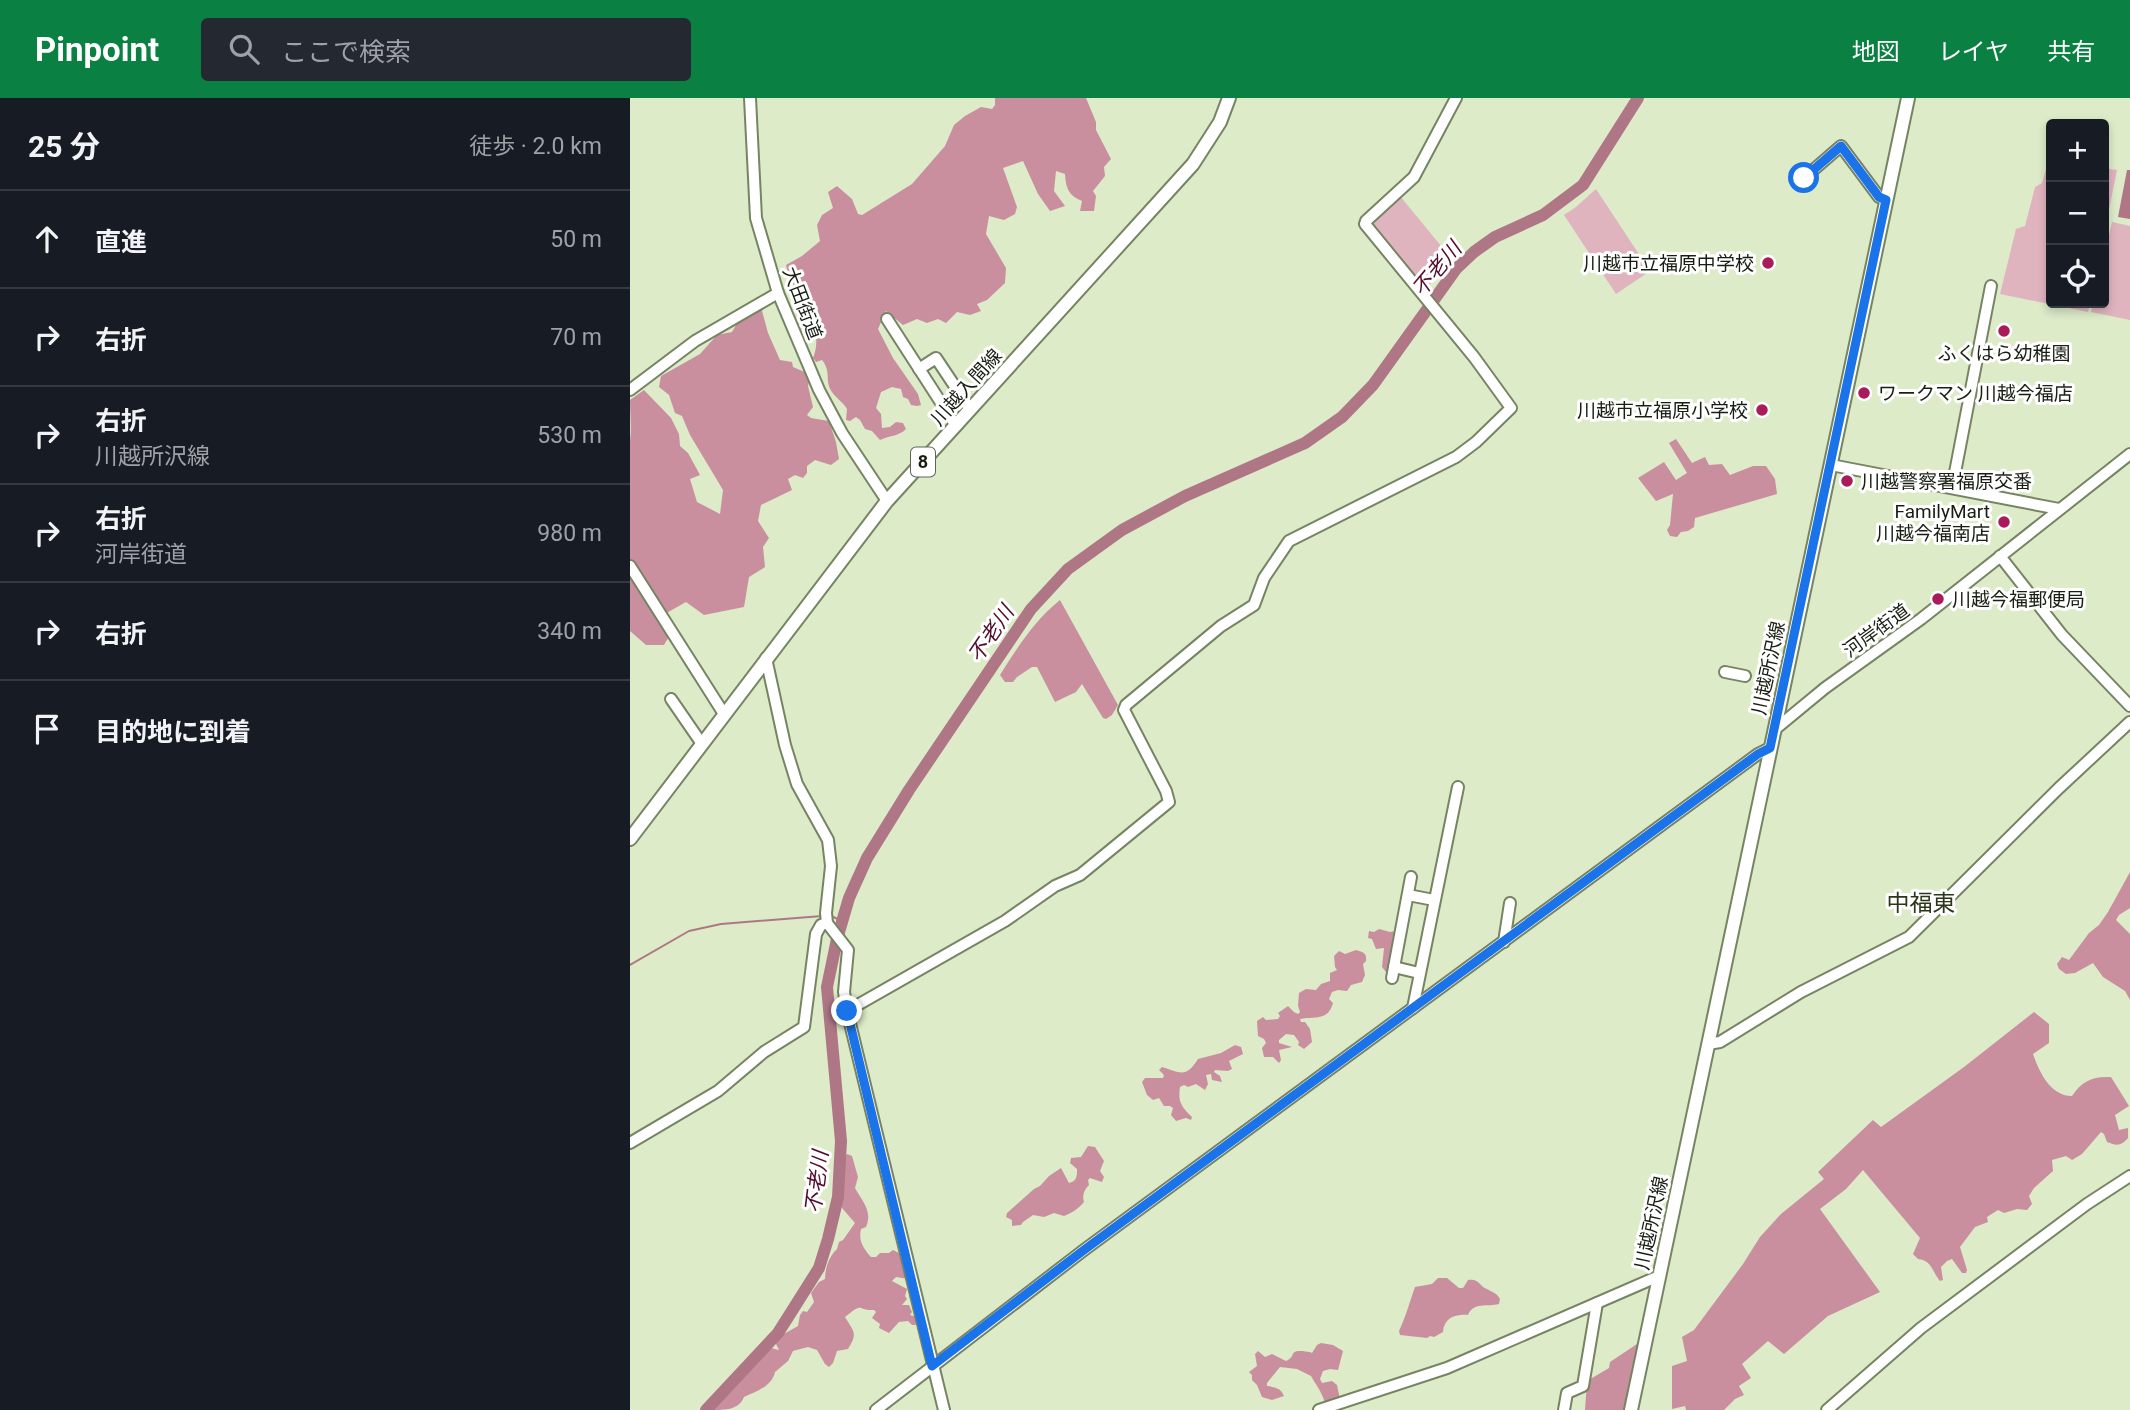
<!DOCTYPE html>
<html lang="ja">
<meta charset="utf-8">
<style>
:root{--surface:#171b24;--page:#242831;--text:#f1f3f6;--muted:#9ea1a6;--line:#363941;--accent:#0b8043}
body{margin:0;font-family:Roboto,"Noto Sans JP",sans-serif;background:var(--page);color:var(--text)}
.controls{position:absolute;right:21px;top:21px;display:grid;overflow:hidden;border-radius:7px;box-shadow:0 4px 10px #0003}
.controls button{width:63px;height:63px;display:grid;place-items:center;padding:0;border:0;border-bottom:2px solid var(--line);background:var(--surface);color:var(--text);font:35px sans-serif}
.stop{position:absolute;width:21px;height:21px;margin:-16px;border:5px solid #1a73e8;border-radius:50%;background:#fff}
.stop.end{background:#1a73e8;border-color:#fff;box-shadow:0 2px 7px #0008}
.list{margin:0;padding:0;list-style:none}
h2{display:flex;justify-content:space-between;align-items:center;height:91px;margin:0;padding:0 28px;font-size:30px}
h2 small{font-size:23px;font-weight:400;color:var(--muted)}
.list li{display:grid;grid-template-columns:46px 1fr auto;gap:21px;align-items:center;box-sizing:border-box;height:98px;padding:0 28px;border-top:2px solid var(--line)}
.list b{display:block;font-size:26px;white-space:nowrap}
.list p{margin:0;font-size:23px;white-space:nowrap;color:var(--muted)}
.list em{font-size:23px;font-style:normal;color:var(--muted)}
.icon{flex:none;width:38px;height:38px;fill:none;stroke:currentColor;stroke-width:2;stroke-linecap:round;stroke-linejoin:round}
.map{position:relative;flex:none;width:1500px;height:1312px;overflow:hidden}
header{display:flex;align-items:center;gap:42px;box-sizing:border-box;height:98px;padding:0 35px;background:var(--accent);color:#fff}
header strong{font-size:33px}
nav{display:flex;gap:38px;margin-inline-start:auto;font-size:24px}
.search{width:490px;height:63px;background:var(--page);display:flex;align-items:center;gap:18px;box-sizing:border-box;padding:0 24px;border-radius:7px;color:var(--muted);font-size:26px}
main{display:flex}
aside{flex:1;background:var(--surface)}
.map>svg:first-child{display:block}
.green{fill:#e0b4bf}
.forest{fill:#c98f9f}
.water{fill:#af7786}
.lines{fill:none;stroke-linecap:round;stroke-linejoin:round}
.stream{stroke:#af7786;stroke-width:2}
.river{stroke:#af7786;stroke-width:12}
.minor-casing{stroke:#768464;stroke-width:14}
.major-casing{stroke:#768464;stroke-width:16}
.minor{stroke:#fff;stroke-width:10}
.major{stroke:#fff;stroke-width:12}
.route{stroke:#1a73e8;stroke-width:9}
.poi-dot{fill:#a91b59;stroke:#fff;stroke-width:2.5}
.labels{text-anchor:middle;stroke-width:6;stroke-linejoin:round;paint-order:stroke}
.shield{fill:#fff;stroke:#5e6259;stroke-width:2}
.shield-label{font-size:18px;font-weight:bold;fill:#191e12}
.poi-label{font-size:19px;fill:#191e12;stroke:#fff;text-anchor:end}
.street-label{font-size:19px;fill:#191e12;stroke:#fff}
.water-label{font-size:21px;font-style:italic;fill:#530d2a;stroke:#fff}
.quarter-label{font-size:23px;fill:#2b361a;stroke:#fff}
</style>
<header>
<strong>Pinpoint</strong>
<div class="search"><svg class="icon" aria-label="search" viewBox="0 0 24 24"><circle cx="10" cy="10" r="6"/><path d="M15 15l6 6"/></svg>ここで検索</div>
<nav><a>地図</a><a>レイヤ</a><a>共有</a></nav>
</header>
<main>
<aside>
<h2>25 分<small>徒歩 · 2.0 km</small></h2>
<ul class="list">
<li><svg class="icon" aria-label="ahead" viewBox="0 0 24 24"><path d="M12 20V5M6 11l6-6 6 6"/></svg><div><b>直進</b></div><em>50 m</em></li>
<li><svg class="icon" aria-label="right" viewBox="0 0 24 24"><path d="M7 20v-9h11M14 6l5 5-5 5"/></svg><div><b>右折</b></div><em>70 m</em></li>
<li><svg class="icon" aria-label="right" viewBox="0 0 24 24"><path d="M7 20v-9h11M14 6l5 5-5 5"/></svg><div><b>右折</b><p>川越所沢線</p></div><em>530 m</em></li>
<li><svg class="icon" aria-label="right" viewBox="0 0 24 24"><path d="M7 20v-9h11M14 6l5 5-5 5"/></svg><div><b>右折</b><p>河岸街道</p></div><em>980 m</em></li>
<li><svg class="icon" aria-label="right" viewBox="0 0 24 24"><path d="M7 20v-9h11M14 6l5 5-5 5"/></svg><div><b>右折</b></div><em>340 m</em></li>
<li><svg class="icon" aria-label="arrive" viewBox="0 0 24 24"><path d="M6 21V4h12l-3 4 3 4H6"/></svg><div><b>目的地に到着</b></div></li>
</ul>
</aside>
<div class="map">
<svg width="1500" height="1312" viewBox="0 0 1500 1312">
<rect width="100%" height="100%" fill="#ddebc9"/>
<g class="green">
<polygon points="1419,61 1421,62 1421,205 1460,205 1458,214 1370,196 1386,131 1395,128 1405,89 1412,85"/>
<polygon points="1474,70 1487,72 1474,137"/>
<polygon points="966,91 1020,173 986,196 934,117 946,109"/>
<polygon points="770,98 821,160 808,174 795,194 761,154 740,124"/>
<polygon points="1482,124 1500,128 1500,222 1461,214 1463,205 1474,205 1474,159"/>
</g>
<g class="forest">
<path d="M 365,0 L 456,0 L 466,24 L 466,32 L 481,61 L 474,69 L 475,78 L 463,93 L 466,98 L 464,113 L 450,113 L 452,103 C 438,97 436,90 435,76 L 426,73 L 424,93 L 435,108 L 420,113 L 408,96 L 393,63 L 373,70 L 387,109 L 385,116 L 374,122 L 359,118 L 356,136 L 376,170 L 375,185 L 357,202 L 347,206 L 351,213 L 340,217 L 327,214 L 316,225 L 308,221 L 297,225 L 287,221 L 273,227 L 256,213 L 248,231 L 263,260 L 288,296 L 291,307 L 287,308 L 281,307 L 278,301 L 273,299 L 271,291 L 262,289 L 251,294 L 246,310 L 251,316 L 252,330 L 260,329 L 266,324 L 273,325 L 276,331 C 270,338 258,338 250,342 L 242,333 L 235,331 L 230,322 L 226,319 L 220,323 L 216,322 L 217,311 C 213,304 206,300 202,294 C 194,282 202,275 192,262 L 186,264 L 183,260 C 197,226 162,198 156,167 L 172,158 L 190,143 L 187,127 L 192,117 L 203,110 L 198,94 L 207,88 L 222,101 L 228,116 L 232,117 L 282,86 L 315,48 L 324,27 L 335,18 L 351,9 L 362,11 L 365,7 Z"/>
<path d="M 131,209 L 138,235 L 150,262 L 162,264 L 163,269 L 177,275 L 180,280 L 178,288 L 183,309 L 177,317 L 181,320 L 199,323 L 206,344 L 209,361 L 201,367 L 185,362 L 177,368 L 177,375 L 173,380 L 165,377 L 158,381 L 162,392 L 131,407 L 128,423 L 139,440 L 133,449 L 135,469 L 119,479 L 114,509 L 74,517 L 56,504 L 33,517 L 41,535 L 34,547 L 16,547 L 0,533 L 0,481 L 5,478 L 0,470 L 0,343 C 2,329 0,316 0,302 L 14,292 L 41,320 L 49,336 L 50,348 L 58,355 L 70,377 L 60,381 L 67,404 L 90,416 L 93,392 L 60,337 L 52,318 L 45,315 L 39,297 L 29,289 L 31,278 L 70,256 L 87,237 L 102,234 L 106,227 L 106,220 Z"/>
<polygon points="1046,341 1062,365 1075,359 1079,367 1092,366 1100,377 1123,368 1136,368 1145,381 1147,396 1065,420 1064,429 1058,433 1051,434 1047,439 1040,438 1037,432 1040,427 1043,396 1026,403 1008,380 1034,364 1046,382 1057,375 1039,345"/>
<path d="M 430,502 L 488,607 L 482,617 L 476,621 L 473,620 L 452,586 L 446,594 L 425,604 L 407,569 L 402,569 L 387,579 L 383,584 L 375,584 L 370,577 C 387,550 405,522 430,502 Z"/>
<polygon points="1500,774 1500,810 1489,817 1486,822 1500,836 1500,902 1495,893 1473,879 1463,865 1445,875 1436,876 1429,871 1427,866 1432,859 1439,862 1459,835 1469,827 1478,814"/>
<polygon points="749,831 760,834 766,833 760,879 756,877 756,874 752,869 754,850 746,851 742,841 738,840 739,833 744,834"/>
<path d="M 726,852 C 733,854 737,855 736,863 L 733,866 L 735,877 L 732,884 L 721,887 L 717,893 L 708,892 L 702,894 L 699,901 L 703,905 C 698,923 686,918 670,921 L 671,924 L 675,924 L 680,931 L 682,944 L 674,951 L 668,947 L 669,944 L 664,937 L 656,936 L 649,942 L 649,945 L 662,949 L 649,952 L 651,962 L 649,965 L 643,959 L 634,959 L 632,950 L 636,945 L 634,941 L 628,938 L 627,923 L 633,919 L 636,922 L 648,921 L 650,918 L 648,915 L 658,908 L 664,914 L 668,916 L 670,914 L 668,908 L 669,895 L 676,891 L 686,892 L 691,886 L 700,883 L 700,875 L 707,872 L 705,869 L 704,858 L 709,853 L 715,856 Z"/>
<path d="M 1404,914 L 1419,926 L 1419,945 L 1403,956 C 1409,973 1420,998 1442,998 C 1452,983 1462,978 1481,979 L 1499,1008 L 1485,1017 L 1489,1032 L 1498,1030 L 1498,1040 C 1491,1048 1487,1048 1477,1044 L 1474,1036 L 1471,1034 L 1452,1056 L 1442,1062 L 1436,1058 L 1422,1062 L 1423,1073 L 1404,1090 L 1399,1098 L 1402,1106 L 1397,1112 L 1387,1111 L 1374,1115 L 1368,1112 L 1357,1119 L 1358,1124 L 1345,1129 L 1330,1149 L 1337,1172 L 1336,1175 L 1332,1175 L 1322,1161 L 1317,1163 L 1311,1169 L 1313,1182 L 1310,1183 C 1302,1174 1302,1162 1288,1161 L 1283,1156 L 1290,1140 L 1233,1072 L 1216,1091 L 1190,1111 L 1250,1194 L 1198,1218 L 1154,1256 L 1138,1243 L 1112,1266 L 1121,1280 L 1109,1288 L 1114,1297 L 1105,1301 L 1094,1312 L 1056,1312 L 1055,1308 L 1042,1311 L 1042,1268 L 1057,1263 L 1052,1239 L 1064,1232 L 1113,1166 L 1130,1139 L 1151,1116 L 1194,1081 L 1188,1074 L 1243,1022 L 1251,1029 L 1334,969 Z"/>
<path d="M 605,947 L 611,949 L 613,956 L 599,963 L 602,971 L 598,973 L 585,972 L 584,974 L 590,978 L 592,984 L 582,982 L 581,976 L 576,977 L 578,986 L 575,992 L 566,986 L 558,989 L 554,987 L 550,989 C 548,1004 551,1008 562,1019 L 561,1022 L 556,1020 L 546,1023 L 541,1017 L 543,1010 L 540,1008 L 534,1008 L 529,1000 L 523,1002 L 517,997 L 512,984 L 515,980 L 533,980 L 534,977 L 529,972 L 532,969 C 551,975 556,980 568,961 L 591,955 Z"/>
<path d="M 458,1048 L 465,1049 L 474,1063 L 470,1073 L 474,1079 L 472,1084 L 460,1080 L 458,1082 L 459,1087 C 454,1092 452,1097 454,1104 C 448,1111 442,1115 434,1118 L 424,1115 L 414,1119 L 403,1117 L 393,1124 L 391,1127 L 382,1128 L 382,1122 L 376,1119 L 377,1115 L 404,1091 L 410,1088 L 419,1078 L 431,1070 L 439,1085 C 447,1083 447,1078 447,1071 L 440,1065 L 441,1060 L 451,1059 Z"/>
<path d="M 217,1056 L 222,1058 L 228,1079 L 225,1090 C 232,1103 243,1113 236,1129 L 231,1131 C 228,1143 234,1151 241,1159 L 246,1159 L 250,1155 L 259,1155 L 263,1152 L 273,1157 L 278,1181 L 266,1179 L 262,1183 L 277,1191 L 275,1198 L 277,1201 L 272,1207 L 279,1207 L 282,1214 L 280,1217 L 287,1219 L 289,1224 L 285,1227 L 282,1227 L 278,1223 L 269,1224 L 259,1235 L 249,1230 L 250,1226 L 242,1220 L 246,1214 L 244,1212 C 226,1213 235,1203 215,1219 C 224,1234 228,1235 218,1251 L 207,1253 L 203,1265 L 199,1269 L 195,1266 L 187,1252 L 178,1249 L 163,1253 L 158,1263 L 145,1274 C 142,1288 126,1294 114,1299 C 109,1312 95,1312 81,1312 L 135,1254 L 141,1250 L 149,1252 L 145,1244 L 152,1237 L 168,1228 L 170,1217 L 173,1213 L 177,1214 L 184,1204 L 181,1195 L 189,1184 L 195,1181 C 195,1171 199,1158 207,1151 L 209,1144 L 213,1142 L 225,1125 L 212,1110 C 212,1099 215,1096 205,1088 L 205,1084 L 211,1078 L 212,1074 L 208,1070 L 209,1064 L 213,1062 Z"/>
<path d="M 808,1180 L 817,1180 L 829,1190 L 833,1190 L 838,1182 C 849,1180 848,1187 857,1191 C 863,1195 866,1194 870,1201 L 869,1206 C 857,1209 843,1204 838,1217 C 825,1216 814,1220 813,1234 L 804,1239 L 800,1238 L 797,1240 L 770,1237 L 769,1233 C 776,1218 780,1203 785,1189 L 802,1186 Z"/>
<polygon points="1010,1244 996,1312 955,1312 957,1283 979,1270 980,1264"/>
<path d="M 691,1245 L 703,1247 L 713,1253 L 708,1272 L 700,1271 L 693,1273 L 690,1281 L 692,1285 L 702,1283 L 707,1287 L 710,1301 L 695,1305 C 692,1294 686,1287 681,1278 L 667,1271 L 650,1269 L 637,1285 L 637,1288 C 645,1289 651,1290 654,1298 L 642,1302 L 632,1299 L 627,1287 L 622,1282 L 622,1277 L 619,1274 L 627,1268 L 625,1256 L 628,1253 L 635,1259 L 642,1256 L 656,1263 C 667,1258 658,1252 673,1253 C 676,1254 679,1253 682,1255 L 687,1247 Z"/>
</g>
<polygon class="water" points="1497,72 1500,72 1500,121 1488,119"/>
<g class="lines">
<g class="stream">
<polyline points="201,818 212,823"/>
<polyline points="0,867 59,833 91,826 192,818"/>
</g>
<polyline class="river" points="76,1312 148,1235 189,1170 198,1141 208,1099 211,1043 197,889 207,841 219,800 237,760 279,692 401,511 438,471 492,432 555,398 675,345 712,319 743,287 826,171 844,154 865,139 913,117 953,87 1008,0"/>
<defs>
<g id="minor">
<polyline points="120,0 126,120 148,195 189,292 212,335 257,403"/>
<polyline points="1174,80 1211,48 1249,99 1256,102"/>
<polyline points="257,221 326,328"/>
<polyline points="289,271 306,260 340,311"/>
<polyline points="0,292 65,243 148,195"/>
<polyline points="1201,367 1429,411"/>
<polyline points="1322,390 1361,188"/>
<polyline points="1370,458 1432,537 1500,608"/>
<polyline points="0,468 94,616"/>
<polyline points="136,560 155,647 167,686 198,742 201,768 196,815 197,825 218,852 214,894 217,913 314,1312"/>
<polyline points="1095,574 1115,578"/>
<polyline points="41,601 72,646"/>
<polyline points="1144,632 1195,590 1291,521 1500,356"/>
<polyline points="778,797 804,802"/>
<polyline points="874,844 880,805"/>
<polyline points="764,869 789,875"/>
<polyline points="762,880 781,779"/>
<polyline points="783,910 828,689"/>
<polyline points="217,913 375,823 425,788 450,777 539,704 536,693 494,612 496,607 591,528 624,507 634,480 659,443 826,359 846,344 881,310 844,259 735,126 736,123 784,79 826,0"/>
<polyline points="1078,946 1090,944 1171,894 1279,839 1429,690 1500,624"/>
<polyline points="0,1045 88,993 134,954 174,929 186,836 191,827 197,825"/>
<polyline points="246,1312 454,1152 1128,656 1140,650"/>
<polyline points="689,1312 817,1270 1029,1178"/>
<polyline points="934,1312 937,1295 953,1288 967,1205"/>
<polyline points="1197,1312 1291,1230 1457,1106 1500,1078"/>
</g>
<g id="major">
<polyline points="0,741 257,403 563,66 590,24 599,0"/>
<polyline points="1001,1312 1278,0"/>
</g>
</defs>
<use href="#minor" class="minor-casing"/>
<use href="#major" class="major-casing"/>
<use href="#minor" class="minor"/>
<use href="#major" class="major"/>
</g>
<g class="lines">
<polyline class="route" points="217,913 302,1268 454,1152 1128,656 1140,650 1256,102 1249,99 1211,48 1174,80"/>
</g>
<g class="poi-dot">
<circle cx="1138" cy="165" r="7"/>
<circle cx="1374" cy="233" r="7"/>
<circle cx="1234" cy="295" r="7"/>
<circle cx="1132" cy="312" r="7"/>
<circle cx="1217" cy="383" r="7"/>
<circle cx="1374" cy="424" r="7"/>
<circle cx="1308" cy="501" r="7"/>
</g>
<g class="labels">
<rect class="shield" x="281" y="349.5" width="24" height="29" rx="5"/>
<g class="shield-label">
<text x="293" y="370">8</text>
</g>
<g class="poi-label">
<text x="1124" y="172">川越市立福原中学校</text>
<text x="1374" y="262" text-anchor="middle">ふくはら幼稚園</text>
<text x="1248" y="302" text-anchor="start">ワークマン 川越今福店</text>
<text x="1118" y="319">川越市立福原小学校</text>
<text x="1231" y="390" text-anchor="start">川越警察署福原交番</text>
<text x="1360" y="420">FamilyMart<tspan x="1360" dy="22">川越今福南店</tspan></text>
<text x="1322" y="508" text-anchor="start">川越今福郵便局</text>
</g>
<g class="street-label">
<text transform="translate(173 205) rotate(69)" y="7">大田街道</text>
<text transform="translate(336 289) rotate(-48)" y="7">川越入間線</text>
<text transform="translate(1246 532) rotate(-36)" y="7">河岸街道</text>
<text transform="translate(1138 570) rotate(-78)" y="7">川越所沢線</text>
<text transform="translate(1021 1125) rotate(-78)" y="7">川越所沢線</text>
</g>
<g class="water-label">
<text transform="translate(807 171) rotate(-50)" y="7">不老川</text>
<text transform="translate(361 536) rotate(-56)" y="7">不老川</text>
<text transform="translate(187 1084) rotate(-83)" y="7">不老川</text>
</g>
<g class="quarter-label">
<text x="1291" y="813">中福東</text>
</g>
</g>
</svg>
<div class="controls">
<button>+</button>
<button>−</button>
<button><svg class="icon" aria-label="locate" viewBox="0 0 24 24"><circle cx="12" cy="12" r="6"/><path d="M12 2v4M12 18v4M2 12h4M18 12h4"/></svg></button>
</div>
<div class="stop" style="left:1174px;top:80px"></div>
<div class="stop end" style="left:217px;top:913px"></div>
</div>
</main>
